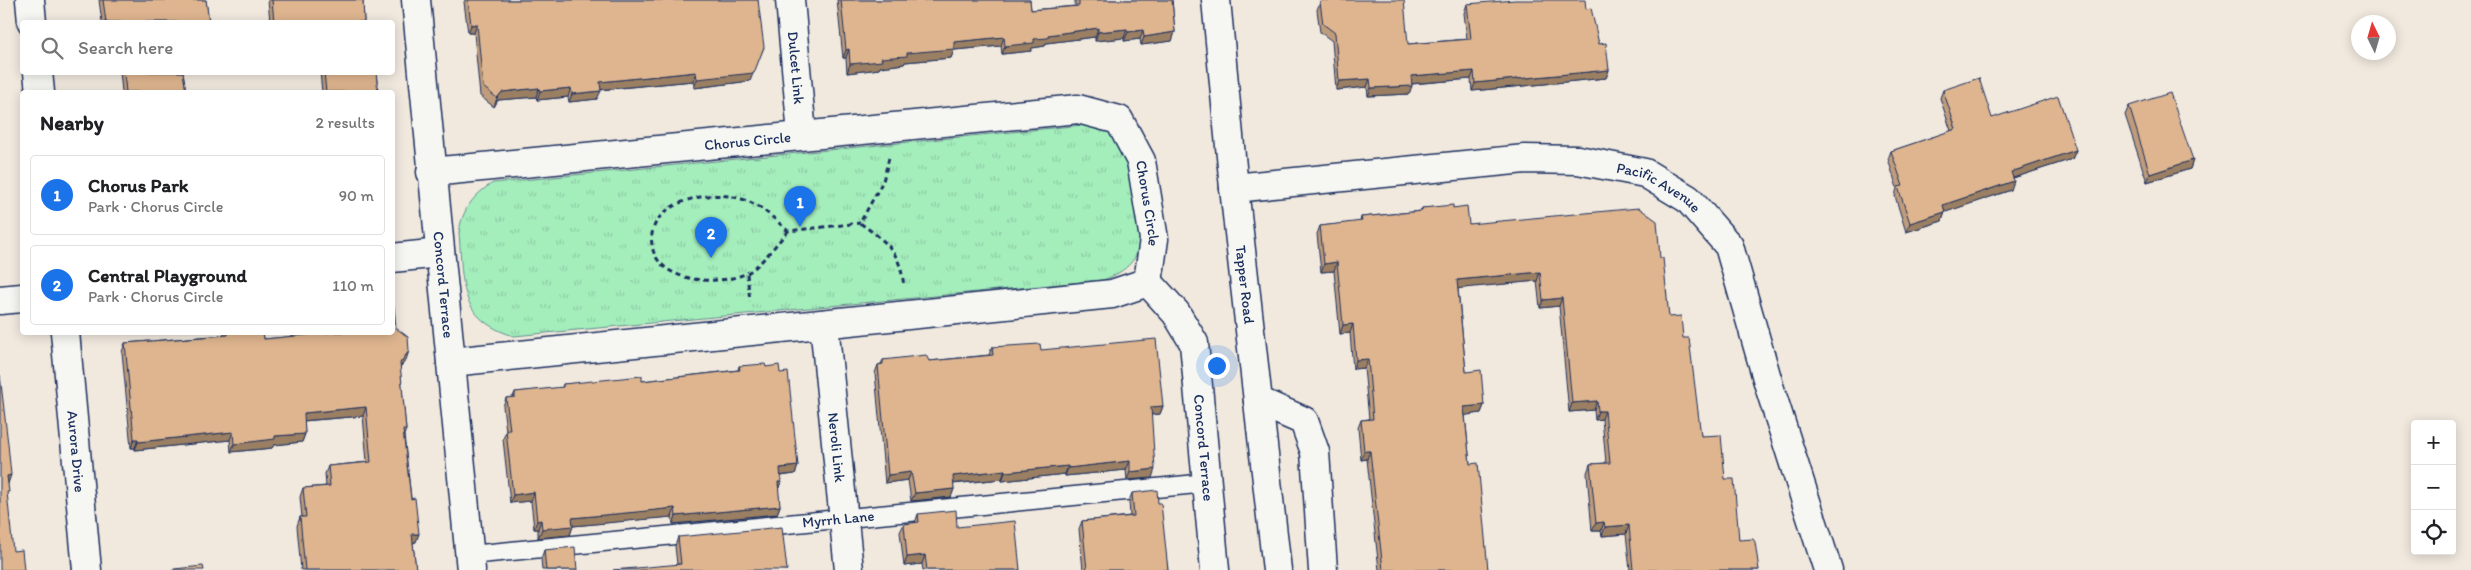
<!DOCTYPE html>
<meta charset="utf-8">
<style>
:root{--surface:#fff;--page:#f6f6f6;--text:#202124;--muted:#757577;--line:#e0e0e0;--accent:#1a73e8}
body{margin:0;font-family:Itim,sans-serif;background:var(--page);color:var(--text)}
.controls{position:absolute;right:15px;bottom:15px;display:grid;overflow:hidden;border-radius:5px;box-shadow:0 2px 12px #0003}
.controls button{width:45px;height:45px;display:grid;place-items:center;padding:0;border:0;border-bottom:1px solid var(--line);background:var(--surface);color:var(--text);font:25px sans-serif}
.compass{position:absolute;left:2351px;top:15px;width:45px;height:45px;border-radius:50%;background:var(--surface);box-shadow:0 2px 12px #0003;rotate:355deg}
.you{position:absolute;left:1216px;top:365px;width:18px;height:18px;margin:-12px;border:4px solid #fff;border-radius:50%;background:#1a73e8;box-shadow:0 0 0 8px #1a73e833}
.badge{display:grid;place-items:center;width:32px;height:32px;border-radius:50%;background:var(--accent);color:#fff;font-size:16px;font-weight:700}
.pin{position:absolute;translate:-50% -41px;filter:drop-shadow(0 1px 2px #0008)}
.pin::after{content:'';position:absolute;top:26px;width:18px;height:15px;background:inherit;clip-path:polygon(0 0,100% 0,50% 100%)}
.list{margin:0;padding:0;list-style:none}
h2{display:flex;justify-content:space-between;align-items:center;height:65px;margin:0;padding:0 20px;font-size:21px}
h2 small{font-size:16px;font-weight:400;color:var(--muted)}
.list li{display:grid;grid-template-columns:32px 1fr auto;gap:15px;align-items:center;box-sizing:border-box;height:80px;margin:0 10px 10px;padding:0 10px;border:1px solid var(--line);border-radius:5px}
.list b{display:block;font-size:19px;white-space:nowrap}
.list p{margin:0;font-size:16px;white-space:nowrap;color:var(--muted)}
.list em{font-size:16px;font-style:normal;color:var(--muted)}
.icon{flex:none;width:28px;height:28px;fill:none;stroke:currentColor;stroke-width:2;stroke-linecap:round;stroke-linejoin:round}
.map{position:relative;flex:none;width:2471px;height:570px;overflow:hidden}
.search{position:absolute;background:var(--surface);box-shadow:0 2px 12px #0003;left:20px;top:20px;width:375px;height:55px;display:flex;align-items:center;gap:12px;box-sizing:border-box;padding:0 18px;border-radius:5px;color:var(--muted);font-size:19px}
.panel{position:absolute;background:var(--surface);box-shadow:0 2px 12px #0003;left:20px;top:90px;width:375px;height:245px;border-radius:5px}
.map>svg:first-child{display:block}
.park{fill:url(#park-tufts);stroke:#608e8d}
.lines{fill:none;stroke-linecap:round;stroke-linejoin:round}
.service-casing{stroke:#1b2f5e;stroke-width:21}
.minor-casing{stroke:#1b2f5e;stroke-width:31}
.tertiary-casing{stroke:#1b2f5e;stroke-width:31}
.path{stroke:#1b2f5e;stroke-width:3;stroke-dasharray:5 4;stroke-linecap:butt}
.service{stroke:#f6f6f2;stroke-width:18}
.minor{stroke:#f6f6f2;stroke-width:28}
.tertiary{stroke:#f6f6f2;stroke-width:28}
.wall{fill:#bf9c7b;stroke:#1b2f5e}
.shaded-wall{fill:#9b7f64;stroke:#1b2f5e}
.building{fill:#deb58f;stroke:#1b2f5e}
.labels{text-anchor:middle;stroke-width:5;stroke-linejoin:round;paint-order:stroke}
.street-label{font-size:15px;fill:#1b2f5e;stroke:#f6f6f2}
</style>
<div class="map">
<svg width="2471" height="570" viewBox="0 0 2471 570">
<defs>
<pattern id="park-tufts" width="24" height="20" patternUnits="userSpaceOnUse" patternTransform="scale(1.25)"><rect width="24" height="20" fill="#a4eebc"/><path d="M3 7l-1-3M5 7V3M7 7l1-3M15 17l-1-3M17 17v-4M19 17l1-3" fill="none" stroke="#8dcca4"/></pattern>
</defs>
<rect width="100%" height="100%" fill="#f1e9de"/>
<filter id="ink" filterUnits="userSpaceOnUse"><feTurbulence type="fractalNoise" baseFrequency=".02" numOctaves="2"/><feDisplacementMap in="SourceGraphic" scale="10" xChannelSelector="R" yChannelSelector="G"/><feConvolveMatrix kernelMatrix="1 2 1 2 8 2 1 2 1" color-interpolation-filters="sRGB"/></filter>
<g filter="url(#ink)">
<path class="park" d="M 1093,124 C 1107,127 1119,135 1128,146 C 1134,154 1133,174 1135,184 C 1141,226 1154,262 1103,280 L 514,336 C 457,319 463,281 459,232 C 462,210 474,194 493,183 Z"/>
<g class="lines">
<defs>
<g id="service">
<path id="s1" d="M 470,555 L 1207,483"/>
</g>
<g id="minor">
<path id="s2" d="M 416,0 L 471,570"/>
<path id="s3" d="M 790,0 L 802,135"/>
<path id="s4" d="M 431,172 L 1078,109 L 1119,120 L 1141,161 L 1154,239 L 1148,282 L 1112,294 L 451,362"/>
<path id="s5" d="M 1234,188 L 1525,159 L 1578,160 L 1645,173 L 1688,199 L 1729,246 L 1770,389 L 1828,570"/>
<polyline points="392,258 440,253"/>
<path id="s6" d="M 1148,282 L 1176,313 L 1194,343 L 1215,570"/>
<polyline points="0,300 22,298"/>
<path id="s7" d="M 824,324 L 849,570"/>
<polyline points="1258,401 1304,421 1315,452 1323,570"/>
</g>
<g id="tertiary">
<polyline points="30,0 32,22"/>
<path id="s8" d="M 1216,0 L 1234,188 L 1277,570"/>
<polyline points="38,72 40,92"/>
<path id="s9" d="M 65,332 L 87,570"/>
</g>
</defs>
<use href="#service" class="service-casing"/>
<use href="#minor" class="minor-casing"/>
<use href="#tertiary" class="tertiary-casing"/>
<g class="path">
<path d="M 889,158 L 883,181 L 860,223 C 888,243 900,251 904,287"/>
<path d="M 788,231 C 778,242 758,269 745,274 C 718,286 657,283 652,245 C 646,203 707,189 738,198 C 759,203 772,217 788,231 L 860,223"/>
<polyline points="747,274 750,301"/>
</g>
<use href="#service" class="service"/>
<use href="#minor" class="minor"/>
<use href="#tertiary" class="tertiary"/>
</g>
<g class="wall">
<polygon points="99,0 206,0 209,22 102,22"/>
<polygon points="268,0 363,0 364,22 270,22"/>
<polygon points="465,0 758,0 750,81 694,88 693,81 600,90 597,99 569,102 568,97 537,100 536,97 498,100 494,107 480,96 474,33 468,33 464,2"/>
<polygon points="837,0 1030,0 1031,10 1075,6 1075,0 1172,0 1175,32 1172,41 1141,45 1140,39 1124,41 1124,38 1095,41 1095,37 1046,43 1045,46 1032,48 1031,51 1002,54 1001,46 954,50 951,58 905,62 904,64 880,67 879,69 847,73 846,58 843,58"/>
<polygon points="1320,2 1408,44 1467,39 1464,13 1467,4 1586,9 1609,70 1606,78 1472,91 1471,79 1412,84 1409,94 1368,96 1367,87 1336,90 1332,41 1320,32 1317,10"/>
<polygon points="120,72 183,72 186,92 122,92"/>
<polygon points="320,72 376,72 378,92 322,92"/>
<polygon points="1943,90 1992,118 2076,150 2072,159 2013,178 2011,190 1945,212 1942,221 1906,232 1895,196 1897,188 1888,159 1891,151 1951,131 1940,98"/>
<polygon points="2129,106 2193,160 2190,169 2147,182 2125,115"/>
<polygon points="1422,208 1453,208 1469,224 1660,258 1669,317 1683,338 1701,436 1725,479 1739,540 1759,570 1630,570 1626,534 1602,536 1601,531 1592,531 1587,473 1590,464 1606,463 1602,419 1595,420 1594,410 1569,412 1559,306 1540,308 1537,281 1458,288 1466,372 1484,405 1481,413 1465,415 1470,464 1488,570 1379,570 1367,459 1361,460 1358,428 1361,420 1369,419 1364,368 1353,369 1350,333 1340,334 1334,271 1321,272 1317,234 1320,226 1360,222 1361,217 1421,211"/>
<polygon points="396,328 406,360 400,367 406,430 404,435 416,542 413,543 416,570 301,570 297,526 300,517 302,517 300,497 303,488 326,486 325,474 328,466 367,462 363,416 304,421 305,434 302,442 274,445 272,448 231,452 230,440 135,450 135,448 131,448 122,352 125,343 224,335 224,332 263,332 264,339 332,333 332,332 392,332"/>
<polygon points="992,347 1041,350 1163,406 1160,414 1151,415 1152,478 1127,480 1126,470 1065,476 1065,474 1002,481 1002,479 953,484 954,489 951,497 911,501 908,480 885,483 875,373 878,365 881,364 883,360 929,361 989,355"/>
<polygon points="739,366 766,367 780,373 798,466 795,474 781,476 781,482 778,490 780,506 777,514 673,524 672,517 634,520 573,526 570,535 538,538 538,529 534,529 531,501 510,503 503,439 506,431 503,406 506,398 513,397 515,392 562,388 563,384 642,381 738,370"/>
<polygon points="1132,493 1158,503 1168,570 1083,570 1079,529 1082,521 1130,516 1129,501"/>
<polygon points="918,514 957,527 1020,570 923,570 922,564 904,566 900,532 904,524 915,523"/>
<polygon points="678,537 787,570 677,564 675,546"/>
<polygon points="544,550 577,570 542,570 541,559"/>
</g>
<g class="shaded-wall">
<polygon points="477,24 474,33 468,33 471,25"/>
<polygon points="1098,28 1095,37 1046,43 1045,46 1032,48 1031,51 1002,54 1005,46 1048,35"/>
<polygon points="1127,29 1124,38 1095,41 1098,32"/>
<polygon points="1143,30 1140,39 1124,41 1128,32"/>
<polygon points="1175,32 1172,41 1141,45 1144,37"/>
<polygon points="1004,37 1001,46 954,50 951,58 905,62 904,64 880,67 879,69 847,73 850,64 881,58 954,42"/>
<polygon points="764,47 750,81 694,88 697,79"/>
<polygon points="849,49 846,58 843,58 846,50"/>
<polygon points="1609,70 1606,78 1472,91 1475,83"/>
<polygon points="1474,71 1471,79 1408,84 1411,76"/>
<polygon points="696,72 693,81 597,90 600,82"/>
<polygon points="1370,79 1367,87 1336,90 1339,81"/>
<polygon points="1412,86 1409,94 1368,96 1371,88"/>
<polygon points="539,88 536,97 498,100 494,107 497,98 502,92"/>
<polygon points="571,88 568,97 537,100 540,91"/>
<polygon points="601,91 597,99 569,102 572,94"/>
<polygon points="2076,150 2072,159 2007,180 2011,172"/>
<polygon points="2193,160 2190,169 2147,182 2150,174"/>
<polygon points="2014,181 2011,190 1940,214 1943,205"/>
<polygon points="1945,212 1942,221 1906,232 1910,223"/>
<polygon points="1337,262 1334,271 1321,272 1324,264"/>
<polygon points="1540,272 1537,281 1454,289 1457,280"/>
<polygon points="1562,298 1559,306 1540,308 1543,300"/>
<polygon points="1353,324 1350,333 1340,334 1343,325"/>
<polygon points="409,351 406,360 397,371 400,363"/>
<polygon points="1368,359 1364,368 1353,369 1356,360"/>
<polygon points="1597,401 1594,410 1569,412 1572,403"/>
<polygon points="1484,405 1481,413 1461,416 1464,407"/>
<polygon points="1163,406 1160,414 1148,415 1151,407"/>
<polygon points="366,407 363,416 300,421 304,413"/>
<polygon points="1598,411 1605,411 1602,419 1595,420"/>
<polygon points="233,432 230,440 135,450 138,442"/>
<polygon points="305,434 302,442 274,445 272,448 231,452 234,444 275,436"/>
<polygon points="134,439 138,439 135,448 131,448"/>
<polygon points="1364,451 1370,451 1367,459 1361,460"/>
<polygon points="1130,461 1126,470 1065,476 1068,468"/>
<polygon points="798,466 795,474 777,476 780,468"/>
<polygon points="1068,466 1065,474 1002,481 1005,472"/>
<polygon points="1155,469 1152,478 1127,480 1130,472"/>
<polygon points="1005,470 1002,479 949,484 953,476"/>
<polygon points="911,472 908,480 885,483 888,475"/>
<polygon points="11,475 8,484 7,476"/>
<polygon points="778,482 781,482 778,490"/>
<polygon points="954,489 951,497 911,501 915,493"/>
<polygon points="534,492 531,501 510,503 513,495"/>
<polygon points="780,506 777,514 673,524 676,516"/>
<polygon points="675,508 672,517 573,526 570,535 538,538 542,529 572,518"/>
<polygon points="541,520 538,529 534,529 537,521"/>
<polygon points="1604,522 1601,531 1592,531 1596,523"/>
<polygon points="1629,525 1626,534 1602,536 1605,527"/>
<polygon points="412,534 419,534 416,542 409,543"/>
<polygon points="925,555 922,564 904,566 907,557"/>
</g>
<g class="building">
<polygon points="103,0 206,0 209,22 106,22"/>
<polygon points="272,0 363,0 364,22 274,22"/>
<polygon points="468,0 758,0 764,47 754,73 697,79 696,72 600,82 601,91 572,94 571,88 540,91 539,88 502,92 497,98 483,87 477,24 471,25"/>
<polygon points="841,0 1030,0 1031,10 1079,6 1079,0 1172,0 1175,32 1144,37 1143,30 1128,32 1127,29 1098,32 1098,28 1048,35 1048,38 1034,39 1034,43 1005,46 1004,37 954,42 954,49 907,53 907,56 881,58 882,61 850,64 849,49 846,50"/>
<polygon points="1322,0 1404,0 1408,44 1471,39 1467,4 1515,0 1585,0 1586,9 1591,8 1599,44 1606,43 1609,70 1475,83 1474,71 1411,76 1412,86 1371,88 1370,79 1339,81 1335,33 1323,24 1320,2"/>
<polygon points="124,72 183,72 186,92 126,92"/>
<polygon points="324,72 376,72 378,92 326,92"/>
<polygon points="1979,78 1992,118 2058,96 2076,150 2011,172 2014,181 1943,205 1945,212 1910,223 1898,187 1903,186 1891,151 1956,129 1943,90"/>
<polygon points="2170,93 2193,160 2150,174 2129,106"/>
<polygon points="1453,205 1453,208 1467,206 1469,224 1639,208 1657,221 1660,258 1663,258 1669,317 1681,316 1683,338 1689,338 1701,436 1721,435 1725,479 1734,479 1739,540 1753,539 1755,542 1759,570 1633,570 1629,525 1605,527 1604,522 1596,523 1590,464 1610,463 1605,411 1598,411 1597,401 1572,403 1562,298 1543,300 1540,272 1457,280 1466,372 1481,370 1484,405 1464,407 1470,464 1478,463 1488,570 1383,570 1370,451 1364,451 1361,420 1373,419 1368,359 1356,360 1353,324 1343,325 1337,262 1324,264 1320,226 1362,221 1361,217 1422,211 1422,208"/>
<polygon points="392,305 394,306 396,328 408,337 409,351 400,363 406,430 403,430 411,499 415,498 419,534 412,534 416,570 305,570 300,517 306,517 303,488 330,486 328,466 371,462 366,407 304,413 305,434 275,436 275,439 234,444 233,432 138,442 138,439 134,439 125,343 228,335 228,332 263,332 264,339 336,332 392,332"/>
<polygon points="1156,339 1163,406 1151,407 1155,469 1130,472 1130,461 1068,468 1068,466 1005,472 1005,470 953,476 954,489 915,493 911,472 888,475 878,365 883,364 883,360 926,355 929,361 993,355 992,347 1040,344 1041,350"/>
<polygon points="765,364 766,367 779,365 780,373 788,372 798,466 780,468 781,482 778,482 780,506 676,516 675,508 637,512 572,518 573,526 542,529 541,520 537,521 534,492 513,495 506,430 510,430 506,398 515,397 515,392 563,387 563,384 642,376 642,381 740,370 739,366"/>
<polygon points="0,375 8,444 11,475 7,476 9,492 7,492 13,551 22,550 24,570 0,570"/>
<polygon points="1157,490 1158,503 1161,503 1168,570 1087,570 1082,521 1134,516 1132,493"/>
<polygon points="956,510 957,527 1015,521 1020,570 927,570 925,555 907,557 904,524 919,522 918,514"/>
<polygon points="782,527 787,570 613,570 681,564 678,537"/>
<polygon points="575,547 577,570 546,570 544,550"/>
<polygon points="203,566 204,570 174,570 174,569"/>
</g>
</g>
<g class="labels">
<g class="street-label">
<text dy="5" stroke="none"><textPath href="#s3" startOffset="68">Dulcet Link</textPath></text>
<text dy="5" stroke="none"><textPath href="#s4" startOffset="318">Chorus Circle</textPath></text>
<text dy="5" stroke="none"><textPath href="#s5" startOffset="432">Pacific Avenue</textPath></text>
<text dy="5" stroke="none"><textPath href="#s4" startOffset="782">Chorus Circle</textPath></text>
<text dy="5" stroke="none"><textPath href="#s2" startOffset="286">Concord Terrace</textPath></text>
<text dy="5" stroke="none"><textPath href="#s8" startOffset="286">Tapper Road</textPath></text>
<text dy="5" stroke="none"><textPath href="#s7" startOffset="124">Neroli Link</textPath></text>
<text dy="5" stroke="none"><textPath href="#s6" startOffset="182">Concord Terrace</textPath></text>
<text dy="5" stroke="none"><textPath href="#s9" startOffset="120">Aurora Drive</textPath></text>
<text dy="5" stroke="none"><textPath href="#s1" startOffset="370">Myrrh Lane</textPath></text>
</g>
</g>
</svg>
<div class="controls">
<button>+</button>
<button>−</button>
<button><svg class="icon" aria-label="locate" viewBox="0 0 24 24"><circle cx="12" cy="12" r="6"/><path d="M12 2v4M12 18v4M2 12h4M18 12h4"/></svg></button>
</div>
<svg class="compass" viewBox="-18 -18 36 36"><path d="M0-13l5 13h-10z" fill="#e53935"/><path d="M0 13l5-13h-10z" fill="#757577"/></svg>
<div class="you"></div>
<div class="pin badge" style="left:800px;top:227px">1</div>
<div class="pin badge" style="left:711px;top:258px">2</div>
<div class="search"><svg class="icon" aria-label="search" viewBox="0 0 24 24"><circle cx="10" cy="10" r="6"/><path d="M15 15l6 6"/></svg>Search here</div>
<section class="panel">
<h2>Nearby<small>2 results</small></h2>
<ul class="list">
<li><span class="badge">1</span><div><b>Chorus Park</b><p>Park · Chorus Circle</p></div><em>90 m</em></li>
<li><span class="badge">2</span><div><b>Central Playground</b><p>Park · Chorus Circle</p></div><em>110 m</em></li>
</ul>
</section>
</div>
